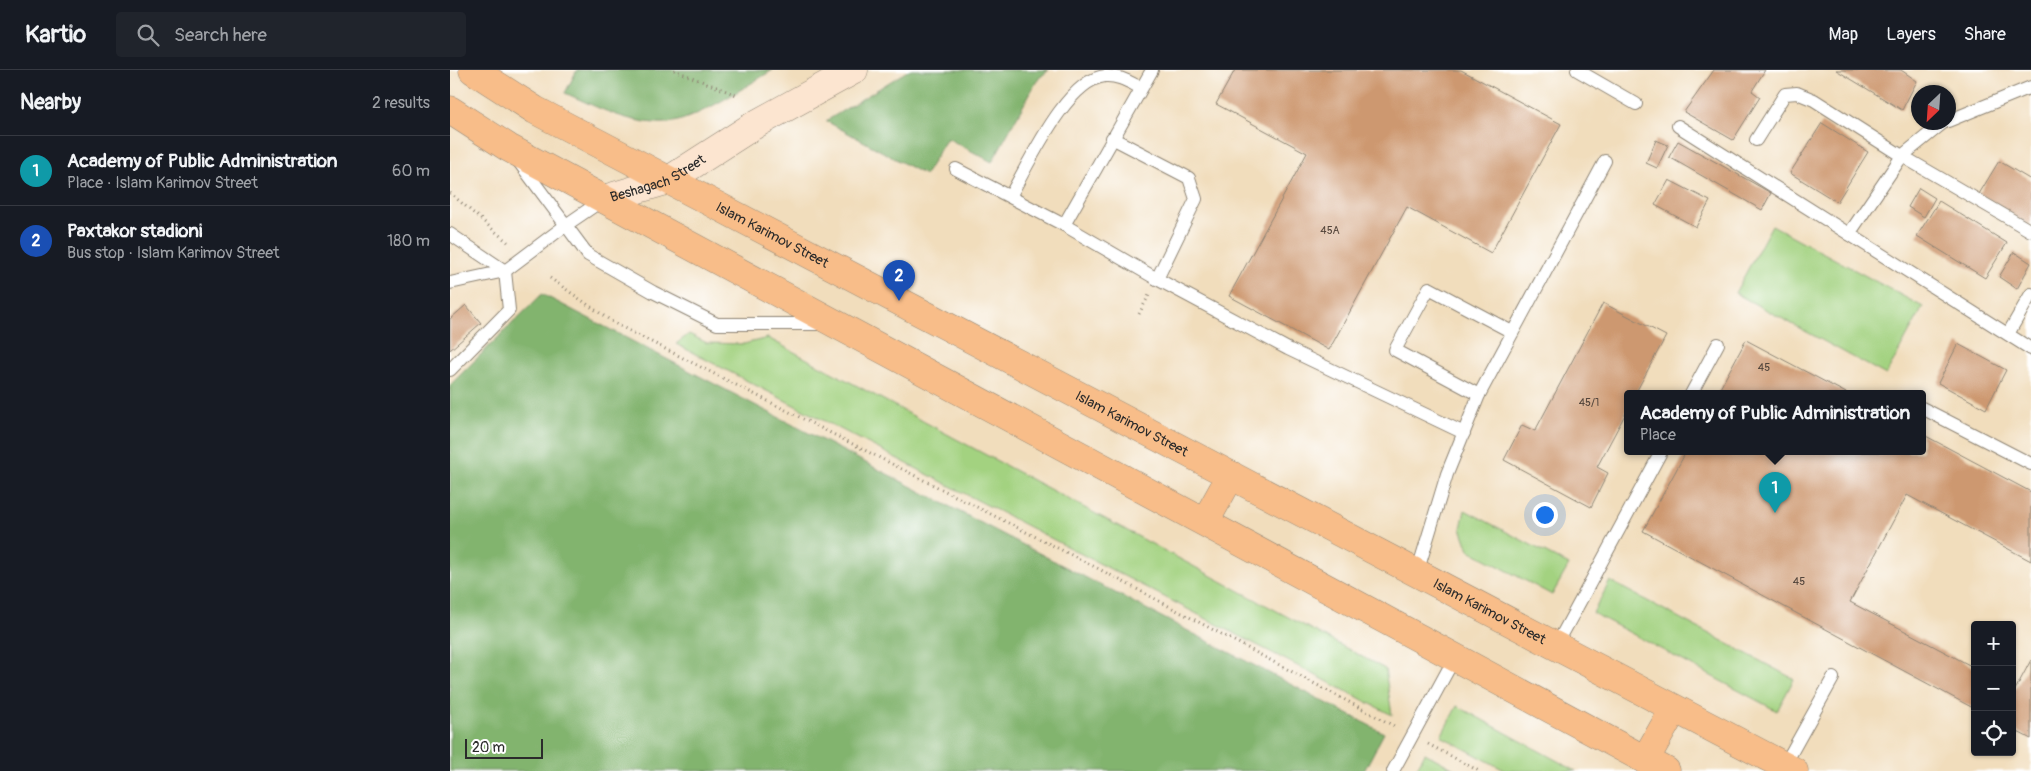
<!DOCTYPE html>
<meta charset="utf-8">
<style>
:root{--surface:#171b24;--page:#20242c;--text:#f1f3f6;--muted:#9ea1a6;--line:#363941;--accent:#d1495b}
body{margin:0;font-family:Pangolin,sans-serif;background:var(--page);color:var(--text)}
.controls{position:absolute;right:15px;bottom:15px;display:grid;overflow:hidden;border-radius:5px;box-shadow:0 1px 4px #0004}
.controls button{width:45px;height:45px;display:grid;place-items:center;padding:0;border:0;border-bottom:1px solid var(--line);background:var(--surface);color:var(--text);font:25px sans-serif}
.compass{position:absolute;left:1461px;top:15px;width:45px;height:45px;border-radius:50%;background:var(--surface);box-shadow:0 1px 4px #0004;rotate:205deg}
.scale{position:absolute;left:15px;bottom:12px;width:78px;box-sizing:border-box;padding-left:5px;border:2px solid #2b2b2b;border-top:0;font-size:14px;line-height:18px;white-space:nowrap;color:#2b2b2b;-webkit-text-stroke:4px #fff;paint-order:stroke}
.you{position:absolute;left:1094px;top:444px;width:18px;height:18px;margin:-12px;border:4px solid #fff;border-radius:50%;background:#1a73e8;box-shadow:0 0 0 8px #1a73e833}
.badge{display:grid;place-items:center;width:32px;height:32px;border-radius:50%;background:var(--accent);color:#fff;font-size:16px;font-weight:700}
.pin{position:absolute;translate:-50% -41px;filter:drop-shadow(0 1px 2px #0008)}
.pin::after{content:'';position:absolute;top:26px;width:18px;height:15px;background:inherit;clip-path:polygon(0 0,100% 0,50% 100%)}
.popup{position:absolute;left:1174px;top:320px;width:302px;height:65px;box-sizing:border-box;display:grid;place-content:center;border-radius:5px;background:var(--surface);filter:drop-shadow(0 1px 4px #0005);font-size:16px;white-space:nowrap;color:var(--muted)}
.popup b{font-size:19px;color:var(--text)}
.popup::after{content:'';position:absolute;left:50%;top:100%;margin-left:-10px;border:10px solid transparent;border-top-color:var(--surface)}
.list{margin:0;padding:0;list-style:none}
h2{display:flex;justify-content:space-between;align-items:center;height:65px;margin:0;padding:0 20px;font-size:21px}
h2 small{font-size:16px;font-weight:400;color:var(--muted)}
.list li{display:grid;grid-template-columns:32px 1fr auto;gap:15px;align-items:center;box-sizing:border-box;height:70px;padding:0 20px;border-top:1px solid var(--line)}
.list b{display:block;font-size:19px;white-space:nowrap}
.list p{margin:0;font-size:16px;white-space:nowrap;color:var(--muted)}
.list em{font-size:16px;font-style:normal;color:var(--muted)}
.icon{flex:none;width:28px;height:28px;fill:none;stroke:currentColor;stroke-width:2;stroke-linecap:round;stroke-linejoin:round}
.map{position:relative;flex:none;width:1581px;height:701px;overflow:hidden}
header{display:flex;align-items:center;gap:30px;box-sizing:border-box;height:70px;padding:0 25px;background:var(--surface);border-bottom:1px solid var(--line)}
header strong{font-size:24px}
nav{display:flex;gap:28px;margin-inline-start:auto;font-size:18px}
.search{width:350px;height:45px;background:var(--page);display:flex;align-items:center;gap:12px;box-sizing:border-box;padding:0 18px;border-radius:5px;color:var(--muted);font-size:19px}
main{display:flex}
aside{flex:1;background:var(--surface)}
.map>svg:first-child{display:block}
.green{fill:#a3d280;stroke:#677e56}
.forest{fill:#82b46e;stroke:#56704c}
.pier{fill:#f1ddbc}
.building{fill:#cd9870}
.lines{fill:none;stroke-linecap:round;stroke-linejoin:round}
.lane-casing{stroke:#8e8474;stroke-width:14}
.secondary-casing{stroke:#8e8474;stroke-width:29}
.primary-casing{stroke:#8e8474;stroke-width:29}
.path{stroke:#8e8474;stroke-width:3;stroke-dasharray:1 4;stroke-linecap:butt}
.lane{stroke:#fff;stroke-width:12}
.secondary{stroke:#fce5d0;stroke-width:28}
.primary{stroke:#f8bd89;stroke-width:28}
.labels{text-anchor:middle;stroke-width:4;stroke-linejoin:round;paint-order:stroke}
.number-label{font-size:11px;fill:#54463c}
.street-label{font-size:14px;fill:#2b2b2b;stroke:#fff}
</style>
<header>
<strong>Kartio</strong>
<div class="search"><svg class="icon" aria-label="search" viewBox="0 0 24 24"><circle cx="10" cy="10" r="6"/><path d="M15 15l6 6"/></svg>Search here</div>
<nav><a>Map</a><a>Layers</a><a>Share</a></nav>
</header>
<main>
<aside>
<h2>Nearby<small>2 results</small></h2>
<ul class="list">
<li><span class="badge" style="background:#0f9aa8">1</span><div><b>Academy of Public Administration</b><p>Place · Islam Karimov Street</p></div><em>60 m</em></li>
<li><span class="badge" style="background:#1a4fb4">2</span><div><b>Paxtakor stadioni</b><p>Bus stop · Islam Karimov Street</p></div><em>180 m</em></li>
</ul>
</aside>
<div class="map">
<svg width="1581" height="701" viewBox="0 0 1581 701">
<rect width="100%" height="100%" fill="#fff"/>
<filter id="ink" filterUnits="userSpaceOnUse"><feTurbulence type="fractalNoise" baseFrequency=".02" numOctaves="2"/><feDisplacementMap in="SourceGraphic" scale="10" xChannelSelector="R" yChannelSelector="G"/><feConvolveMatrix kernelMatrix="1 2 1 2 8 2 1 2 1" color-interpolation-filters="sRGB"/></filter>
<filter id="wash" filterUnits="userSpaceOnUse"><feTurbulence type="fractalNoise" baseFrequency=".0096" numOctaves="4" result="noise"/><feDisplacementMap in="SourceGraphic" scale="20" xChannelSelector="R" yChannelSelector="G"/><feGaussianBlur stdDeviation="1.12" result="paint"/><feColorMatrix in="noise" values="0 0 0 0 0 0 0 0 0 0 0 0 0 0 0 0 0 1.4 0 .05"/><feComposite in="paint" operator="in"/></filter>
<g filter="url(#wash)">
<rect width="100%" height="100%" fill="#f1ddbc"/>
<g class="green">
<polygon points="1322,155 1473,237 1436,305 1285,223"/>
<polygon points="239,264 257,273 294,274 318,268 935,599 942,645 226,274"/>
<polygon points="1015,440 1119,495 1102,525 1019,480 1011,458"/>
<polygon points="1160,511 1344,609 1327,641 1143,543"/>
<polygon points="1007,636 1126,701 1056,701 991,666"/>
<polygon points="975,683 1008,701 965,701"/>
</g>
<g class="forest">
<path d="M 127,0 L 323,0 C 299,14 243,52 217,53 C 180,55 147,37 115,23 Z"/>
<polygon points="459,0 599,0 588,9 542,92 497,68 475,105 376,51"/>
<polygon points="92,224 934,663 914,701 0,701 0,315"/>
</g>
<polygon class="pier" points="0,0 39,0 0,51"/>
<g id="blocks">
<g class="building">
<polygon points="785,0 1011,0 1111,54 1041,183 957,137 879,280 779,226 857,83 766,34"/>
<polygon points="1264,0 1315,0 1302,21 1310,27 1283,70 1234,42"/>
<polygon points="1386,0 1451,0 1467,11 1452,40"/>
<polygon points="1372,53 1418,82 1387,132 1340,103"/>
<polygon points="1206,70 1218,75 1207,98 1196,93"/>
<polygon points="1228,71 1321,123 1312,140 1219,87"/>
<polygon points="1549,91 1581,110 1581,151 1579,155 1529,124"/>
<polygon points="1219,110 1260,131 1246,157 1205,135"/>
<polygon points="1469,118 1485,128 1474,147 1458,137"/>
<polygon points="1489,131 1557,173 1535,208 1467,166"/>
<polygon points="1564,182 1581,193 1567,219 1549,207"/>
<polygon points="1153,233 1216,266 1185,324 1178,324 1178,339 1147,397 1158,403 1141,437 1054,390 1072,355 1085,361"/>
<polygon points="16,235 31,253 0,280 0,249"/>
<polygon points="1296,270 1398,324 1267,324"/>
<polygon points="1508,274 1556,300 1536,339 1488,313"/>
<polygon points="1472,364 1581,422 1581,491 1457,425 1400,532 1525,598 1525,639 1193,461 1236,382 1472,382"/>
<polygon points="1581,590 1581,669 1562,659 1562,618 1565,620"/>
</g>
</g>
</g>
<g filter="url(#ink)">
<use href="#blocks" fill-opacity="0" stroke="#8e8474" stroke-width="1"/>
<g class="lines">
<defs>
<g id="lane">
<polyline points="1127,0 1186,34"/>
<polyline points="1498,51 1581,17"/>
<polyline points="1228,56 1581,279"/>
<polyline points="662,68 739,108 746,129 707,209 838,279 1014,363"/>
<polyline points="1306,70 1335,24 1347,23 1364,30 1452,86 1581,161"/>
<polyline points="69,92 138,185 203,222 267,254 373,254"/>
<polyline points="506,99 614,155 702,0"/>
<path d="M 560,126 C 579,94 616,10 655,6 C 668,5 679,12 691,18"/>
<polyline points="614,155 707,209"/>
<polyline points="0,164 55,201 59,240 0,300"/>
<polyline points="1399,164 1452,86 1494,52"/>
<polyline points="0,213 55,201 116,155 154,129"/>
<polyline points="1558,264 1581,224"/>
<polyline points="1241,324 1268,274"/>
<polyline points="1029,325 945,280 979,218 1062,262"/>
<polyline points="1472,338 1581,394"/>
<polyline points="967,503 997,404 1029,325 1155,91"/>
<polyline points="1106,576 1211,382"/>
<polyline points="1334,696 1383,608"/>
<polyline points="943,701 1005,587"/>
</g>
<g id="secondary">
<path id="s1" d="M 154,129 L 219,110 L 306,54 L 404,0"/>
</g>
<g id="primary">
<path id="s2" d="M 23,0 L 85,40 L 1344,701"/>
<polyline points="0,40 59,78 1216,701"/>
<polyline points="755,452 781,405"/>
<polyline points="1195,690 1224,639"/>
</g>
</defs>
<use href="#lane" class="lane-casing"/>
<use href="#secondary" class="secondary-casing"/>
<use href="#primary" class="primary-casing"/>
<g class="path">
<polyline points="224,0 289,26"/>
<polyline points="0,123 60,174"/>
<polyline points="100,208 164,253 649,499 946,657"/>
<polyline points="689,244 699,225"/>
<polyline points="978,674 1029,701"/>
</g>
<use href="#lane" class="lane"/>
<use href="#secondary" class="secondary"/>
<use href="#primary" class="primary"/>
</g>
</g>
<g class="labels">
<g class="number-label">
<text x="880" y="164">45A</text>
<text x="1314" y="301">45</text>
<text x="1139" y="336">45/1</text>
<text x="1349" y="515">45</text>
</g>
<g class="street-label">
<text dy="5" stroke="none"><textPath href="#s1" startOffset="58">Beshagach Street</textPath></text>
<text dy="5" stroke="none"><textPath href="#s2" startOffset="342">Islam Karimov Street</textPath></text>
<text dy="5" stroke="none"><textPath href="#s2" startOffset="748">Islam Karimov Street</textPath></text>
<text dy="5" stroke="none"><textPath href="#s2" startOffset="1152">Islam Karimov Street</textPath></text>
</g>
</g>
</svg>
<div class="controls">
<button>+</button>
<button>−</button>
<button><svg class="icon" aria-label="locate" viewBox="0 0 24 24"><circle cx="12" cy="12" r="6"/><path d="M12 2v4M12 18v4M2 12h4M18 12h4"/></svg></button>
</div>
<svg class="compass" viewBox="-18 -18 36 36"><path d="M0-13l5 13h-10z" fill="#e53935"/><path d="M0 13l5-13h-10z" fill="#9ea1a6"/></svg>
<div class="scale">20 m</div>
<div class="you"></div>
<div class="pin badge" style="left:1325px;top:443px;background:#0f9aa8">1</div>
<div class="popup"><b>Academy of Public Administration</b>Place</div>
<div class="pin badge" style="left:449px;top:231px;background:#1a4fb4">2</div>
</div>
</main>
